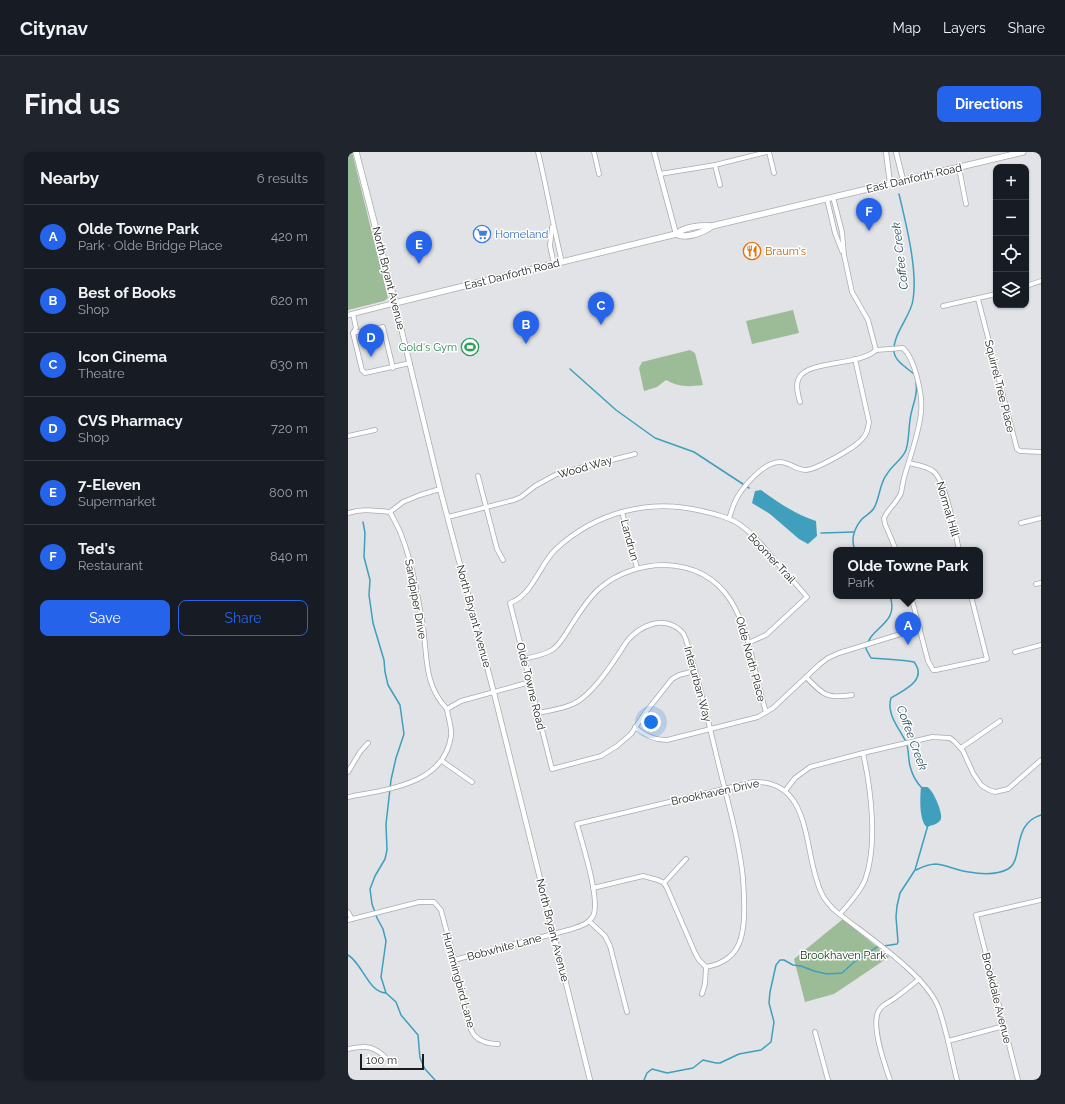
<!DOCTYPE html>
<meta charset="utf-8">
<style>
:root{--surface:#171b24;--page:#20242c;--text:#f1f3f6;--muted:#9ea1a6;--line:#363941;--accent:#2563eb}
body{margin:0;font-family:Raleway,sans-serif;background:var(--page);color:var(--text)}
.controls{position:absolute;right:12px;top:12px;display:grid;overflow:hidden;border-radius:8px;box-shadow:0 1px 3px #0004}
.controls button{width:36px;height:36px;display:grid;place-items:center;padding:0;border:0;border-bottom:1px solid var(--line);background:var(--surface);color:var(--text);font:20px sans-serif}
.scale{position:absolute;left:12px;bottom:10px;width:64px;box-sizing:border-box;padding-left:4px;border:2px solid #1b1b1d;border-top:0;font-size:11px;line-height:14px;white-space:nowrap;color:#1b1b1d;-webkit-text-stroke:3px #fff;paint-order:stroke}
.you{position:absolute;left:303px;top:570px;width:14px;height:14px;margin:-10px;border:3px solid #fff;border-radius:50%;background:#1a73e8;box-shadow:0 0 0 6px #1a73e833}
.badge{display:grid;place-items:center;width:26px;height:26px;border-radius:50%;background:var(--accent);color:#fff;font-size:13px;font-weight:700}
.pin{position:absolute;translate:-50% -33px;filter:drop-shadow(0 1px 2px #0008)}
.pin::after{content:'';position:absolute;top:21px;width:14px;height:12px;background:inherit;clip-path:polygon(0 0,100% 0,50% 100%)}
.popup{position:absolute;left:485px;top:395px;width:150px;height:52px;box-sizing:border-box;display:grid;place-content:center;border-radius:8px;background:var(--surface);filter:drop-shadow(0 1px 3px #0005);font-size:13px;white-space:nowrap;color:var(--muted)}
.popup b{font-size:15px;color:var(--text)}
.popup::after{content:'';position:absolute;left:50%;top:100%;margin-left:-8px;border:8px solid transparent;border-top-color:var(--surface)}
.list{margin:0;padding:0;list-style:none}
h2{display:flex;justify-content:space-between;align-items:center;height:52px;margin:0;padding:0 16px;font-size:17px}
h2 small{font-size:13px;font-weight:400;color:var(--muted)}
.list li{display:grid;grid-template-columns:26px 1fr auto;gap:12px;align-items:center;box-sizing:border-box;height:64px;padding:0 16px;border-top:1px solid var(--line)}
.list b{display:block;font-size:15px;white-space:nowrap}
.list p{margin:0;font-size:13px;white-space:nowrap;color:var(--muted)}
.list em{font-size:13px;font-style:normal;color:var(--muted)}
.actions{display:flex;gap:8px;padding:12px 16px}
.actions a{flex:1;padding:9px 0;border:1px solid var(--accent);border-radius:8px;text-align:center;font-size:14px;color:var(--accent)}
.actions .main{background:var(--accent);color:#fff}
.icon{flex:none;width:22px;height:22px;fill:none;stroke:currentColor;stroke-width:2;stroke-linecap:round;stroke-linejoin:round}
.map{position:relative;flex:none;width:693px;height:928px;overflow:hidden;border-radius:8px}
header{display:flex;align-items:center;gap:24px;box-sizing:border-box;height:56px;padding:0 20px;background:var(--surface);border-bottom:1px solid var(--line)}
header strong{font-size:19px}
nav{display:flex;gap:22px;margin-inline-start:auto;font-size:14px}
.intro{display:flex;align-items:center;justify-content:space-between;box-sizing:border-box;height:96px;padding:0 24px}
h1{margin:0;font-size:28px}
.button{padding:10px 18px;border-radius:8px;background:var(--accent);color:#fff;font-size:14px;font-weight:700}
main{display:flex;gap:24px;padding:0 24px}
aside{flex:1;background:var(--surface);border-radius:8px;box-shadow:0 1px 3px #0004}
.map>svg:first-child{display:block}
.green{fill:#9cbb97}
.water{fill:#3f9fbd}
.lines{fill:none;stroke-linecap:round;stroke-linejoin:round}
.stream{stroke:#3f9fbd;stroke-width:1.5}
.minor-casing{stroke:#a9abaf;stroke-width:5.5}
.tertiary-casing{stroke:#a9abaf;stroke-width:6}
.secondary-casing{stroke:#a9abaf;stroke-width:7}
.minor{stroke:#fff;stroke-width:4}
.tertiary{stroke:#fff;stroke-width:4.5}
.secondary{stroke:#fff;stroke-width:5.5}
.labels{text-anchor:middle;stroke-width:3;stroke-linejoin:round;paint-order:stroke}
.street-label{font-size:11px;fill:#1b1b1d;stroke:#fff}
.shop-label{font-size:11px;fill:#366cbe;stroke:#fff;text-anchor:start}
.food-label{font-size:11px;fill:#c56008;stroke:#fff;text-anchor:start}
.leisure-label{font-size:11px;fill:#27864d;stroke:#fff;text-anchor:end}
.park-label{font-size:11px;fill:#0f330b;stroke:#fff}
.water-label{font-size:12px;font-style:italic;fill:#1e4755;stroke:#fff}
</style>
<header>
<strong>Citynav</strong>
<nav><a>Map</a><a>Layers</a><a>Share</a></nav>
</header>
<div class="intro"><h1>Find us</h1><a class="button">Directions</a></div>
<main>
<aside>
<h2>Nearby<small>6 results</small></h2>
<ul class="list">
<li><span class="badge">A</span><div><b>Olde Towne Park</b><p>Park · Olde Bridge Place</p></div><em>420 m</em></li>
<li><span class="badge">B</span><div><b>Best of Books</b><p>Shop</p></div><em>620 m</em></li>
<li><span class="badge">C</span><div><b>Icon Cinema</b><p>Theatre</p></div><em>630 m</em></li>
<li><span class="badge">D</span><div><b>CVS Pharmacy</b><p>Shop</p></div><em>720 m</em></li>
<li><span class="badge">E</span><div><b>7-Eleven</b><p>Supermarket</p></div><em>800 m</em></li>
<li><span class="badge">F</span><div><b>Ted's</b><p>Restaurant</p></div><em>840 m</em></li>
</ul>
<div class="actions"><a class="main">Save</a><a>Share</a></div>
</aside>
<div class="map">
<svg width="693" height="928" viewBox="0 0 693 928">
<rect width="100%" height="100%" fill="#e1e3e7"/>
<g class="green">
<polygon points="0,0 4,0 40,146 36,149 0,158"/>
<polygon points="445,158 451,181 404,192 398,169"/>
<path d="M 342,198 L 347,201 L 355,233 C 340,235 331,235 318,228 L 309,235 L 296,239 L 291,216 L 294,210 Z"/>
<polygon points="495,767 541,805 486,842 457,850 446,807"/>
</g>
<g class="water">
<path d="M 413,338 C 431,351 447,362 468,369 L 469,384 L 460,392 L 451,387 L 422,362 L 404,351 L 407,339 Z"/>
<path d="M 573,635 C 575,635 577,635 579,635 C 585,637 595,661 593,667 C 591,672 584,673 579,675 C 571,669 572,645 573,635 Z"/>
</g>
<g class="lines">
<g class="stream">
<path d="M 551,42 C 558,72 570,118 565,148 C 563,164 544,183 546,200 C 547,209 559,216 566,222"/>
<polyline points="222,217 268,258 307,286 346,300 401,336"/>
<polyline points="15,370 17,381 16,405 22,428 21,443 25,471 36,508 37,520 40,533 52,553 56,582 48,606 43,628 38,672 39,698 37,707 27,724 22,737 24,752 29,766 35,777 38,789 33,825 38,841 48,850 53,863 70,883 72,906 77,917 87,928"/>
<polyline points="473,381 506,380"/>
<path d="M 507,398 C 502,387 507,375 514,367 C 518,363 523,361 526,356 C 532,346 531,332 539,322 C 544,313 554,308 558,298 C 562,285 560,271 564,258 C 566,249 570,241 568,231"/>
<path d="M 542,444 C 552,473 521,474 518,497 L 523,506 C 537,507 552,507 566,510 C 580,528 556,538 543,546 C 538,562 551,576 558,590 C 561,597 560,606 562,614 C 564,622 569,631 574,636"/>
<path d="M 568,718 C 574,715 581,712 588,712 C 600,713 609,719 621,720 C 632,722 649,723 660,717 C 676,708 663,672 693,663"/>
<path d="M 0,803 C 15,812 20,840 38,841"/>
<polyline points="296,928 299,921 304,917 319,921 345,916 355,908 368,911 372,911 391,902 413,898 423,890 426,870 421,851 422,840 428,813 432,808 436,808 445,813 453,814 466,819 479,822 494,821 505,811 529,795 549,792 550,790 548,765 549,754 552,741 567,718 580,673"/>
</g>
<defs>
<g id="minor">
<path d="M 190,0 C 199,37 205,74 214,110"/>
<polyline points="246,0 251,22"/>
<polyline points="421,0 426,21"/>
<polyline points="367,13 372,33"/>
<polyline points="611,16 618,52"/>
<polyline points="312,22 367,13 419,0"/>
<polyline points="485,45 494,80 496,103 504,140 520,168 528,198"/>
<polyline points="479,47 487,81 494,99"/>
<polyline points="204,75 202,94 206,112"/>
<polyline points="678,134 693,129"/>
<polyline points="630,147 669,297 672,299 693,300"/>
<polyline points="595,154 648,142"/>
<polyline points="5,162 8,176 5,181 14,218 17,221 62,211"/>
<polyline points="5,181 35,175 45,216"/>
<path d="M 528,198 L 555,196 C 567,207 575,244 573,260 C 571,282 562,304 556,326 C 555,330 554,336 553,341 C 548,352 540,357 536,366 L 537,372 L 548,398"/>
<path d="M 452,250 C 450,243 447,233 451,226 C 460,208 512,214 528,198"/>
<polyline points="0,284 27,278"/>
<path d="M 561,311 C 569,313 578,314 585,319 C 598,329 607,380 611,398"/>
<polyline points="130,324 149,397 155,408"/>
<path d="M 42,360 C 46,368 51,376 54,385 C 64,411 69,440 74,468 C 80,500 74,531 99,557"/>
<polyline points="274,360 289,416"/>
<path d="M 0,361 C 17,356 26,359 42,360 L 55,350 L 72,343 L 92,337"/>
<polyline points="100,365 166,348 173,345 187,334 209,322 287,302"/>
<path d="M 381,366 C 383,362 384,356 386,352 C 392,337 415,310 432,310 C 441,310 448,318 458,318 C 469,317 507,296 514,287 C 519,283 520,276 521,270 L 507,207"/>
<polyline points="673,371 693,366"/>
<polyline points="688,432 693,431"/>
<polyline points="563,444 580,509 585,518 588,518 639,507 623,444"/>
<polyline points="667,500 693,493"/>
<path d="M 175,507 C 184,505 196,503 204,498 C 213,492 218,481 224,472 C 232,460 241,445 252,436 C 269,421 294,413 316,413 C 400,415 399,501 418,560"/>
<path d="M 347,519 L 331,523 L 324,527 L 297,561 L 283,582 L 269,594 L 253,604 L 204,617 L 162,451 C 185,443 191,413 208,397 C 248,360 302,346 354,359 C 367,362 380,365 391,372 C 406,382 417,397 429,411 C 439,422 449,433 459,445 L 418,483 L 400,491"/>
<path d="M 458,525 C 475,543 479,547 504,543"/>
<polyline points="99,557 113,549 182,530"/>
<path d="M 189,561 C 201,559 214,557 225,552 C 245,543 267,508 279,489 C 292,474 314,463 332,478 C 336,481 338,487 339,491 C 352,531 361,573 371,614 C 380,651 391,688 395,726 C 396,745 398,768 393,786 C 388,804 375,812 358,815"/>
<path d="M 287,575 C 297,584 306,588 319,588 L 410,565 L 425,556 L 472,512 L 480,506 L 491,501 L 572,476"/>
<polyline points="613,596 652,569"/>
<polyline points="94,609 124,630"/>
<polyline points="0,620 12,600 20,591"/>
<polyline points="437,639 447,626 462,615 515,601 584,585 602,586 607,590 615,599 625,621 633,633 641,638 647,640 660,637 693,608"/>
<path d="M 0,645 C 39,637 96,633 103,584 C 104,575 100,566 99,557"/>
<polyline points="316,731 338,707"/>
<polyline points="245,736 295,724 310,728 316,731 319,736 347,801 351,808 358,815"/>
<polyline points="0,760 4,767"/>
<path d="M 492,762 C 501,752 512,740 517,728 C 530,693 523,637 515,601"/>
<path d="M 0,768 L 71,750 L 86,750 L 93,758 C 97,775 103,792 106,809 C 110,825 117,873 127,884 C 133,890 142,892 150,892"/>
<polyline points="241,769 257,784 262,794 279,860"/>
<path d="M 106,808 L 224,777 C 232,774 241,772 245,764 C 253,749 234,691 229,672 L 405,630 C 467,628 454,703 474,742 C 476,747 481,752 485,757 C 514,781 579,822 591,857 C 599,880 603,904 609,928"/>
<polyline points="354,842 357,832 358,815"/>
<polyline points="467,880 480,928"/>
<polyline points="600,889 656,874"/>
<path d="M 0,897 C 19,893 27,894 40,908"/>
<path d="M 542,928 C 537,913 521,870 532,857 C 535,852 542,850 547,846 C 555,840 563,834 571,827"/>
<polyline points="670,928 628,763 693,748"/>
</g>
<g id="tertiary">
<polyline points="306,0 328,82"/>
<polyline points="538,0 542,31"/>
<polyline points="548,0 555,28"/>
<polyline points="0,163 47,151 92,337 146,541 242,928"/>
</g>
<g id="secondary">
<path d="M 8,0 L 47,151 L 328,82 C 336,75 353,73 364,74 L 675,0"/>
<path d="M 328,82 C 338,87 355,81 364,74"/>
</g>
</defs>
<use href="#minor" class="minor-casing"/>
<use href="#tertiary" class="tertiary-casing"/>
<use href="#secondary" class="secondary-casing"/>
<use href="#minor" class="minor"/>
<use href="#tertiary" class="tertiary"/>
<use href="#secondary" class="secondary"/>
</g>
<defs>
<symbol id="supermarket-ring" viewBox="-11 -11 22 22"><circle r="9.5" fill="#fff" stroke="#3f7fe0" stroke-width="1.5"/><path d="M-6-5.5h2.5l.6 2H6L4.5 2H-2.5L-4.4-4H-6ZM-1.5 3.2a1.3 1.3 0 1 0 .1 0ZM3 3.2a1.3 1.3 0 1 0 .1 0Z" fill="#3f7fe0"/></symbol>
<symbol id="restaurant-ring" viewBox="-11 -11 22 22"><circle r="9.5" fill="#fff" stroke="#e8710a" stroke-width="1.5"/><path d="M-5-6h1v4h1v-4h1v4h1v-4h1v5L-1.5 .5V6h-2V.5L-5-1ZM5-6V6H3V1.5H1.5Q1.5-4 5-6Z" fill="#e8710a"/></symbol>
<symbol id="stadium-ring" viewBox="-11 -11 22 22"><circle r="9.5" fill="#fff" stroke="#2e9e5b" stroke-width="1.5"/><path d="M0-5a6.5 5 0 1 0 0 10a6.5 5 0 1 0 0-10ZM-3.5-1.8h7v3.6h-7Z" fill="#2e9e5b"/></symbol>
</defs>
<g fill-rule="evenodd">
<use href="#supermarket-ring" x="124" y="72" width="20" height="20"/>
<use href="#restaurant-ring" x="394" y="89" width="20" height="20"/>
<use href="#stadium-ring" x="112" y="185" width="20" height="20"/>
</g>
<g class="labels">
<g class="street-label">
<text transform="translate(566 26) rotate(-13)" y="4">East Danforth Road</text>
<text transform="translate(164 122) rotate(-14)" y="4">East Danforth Road</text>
<text transform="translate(41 126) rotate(76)" y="4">North Bryant Avenue</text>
<text transform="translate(652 234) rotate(76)" y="4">Squirrel Tree Place</text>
<text transform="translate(237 315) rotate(-16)" y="4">Wood Way</text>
<text transform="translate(600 357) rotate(74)" y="4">Normal Hill</text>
<text transform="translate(282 388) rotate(75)" y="4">Landrun</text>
<text transform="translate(424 406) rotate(47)" y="4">Boomer Trail</text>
<text transform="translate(68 447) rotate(80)" y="4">Sandpiper Drive</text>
<text transform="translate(126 464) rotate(75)" y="4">North Bryant Avenue</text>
<text transform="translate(403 507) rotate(75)" y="4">Olde North Place</text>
<text transform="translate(350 532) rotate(75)" y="4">Interurban Way</text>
<text transform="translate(183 534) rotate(76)" y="4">Olde Towne Road</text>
<text transform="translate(367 640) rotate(-12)" y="4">Brookhaven Drive</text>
<text transform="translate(205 778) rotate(76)" y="4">North Bryant Avenue</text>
<text transform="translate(156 795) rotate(-15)" y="4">Bobwhite Lane</text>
<text transform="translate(111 828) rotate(75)" y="4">Hummingbird Lane</text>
<text transform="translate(649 846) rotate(76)" y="4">Brookdale Avenue</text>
</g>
<g class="shop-label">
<text x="147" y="86">Homeland</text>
</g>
<g class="food-label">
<text x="417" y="103">Braum's</text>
</g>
<g class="leisure-label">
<text x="109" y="199">Gold's Gym</text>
</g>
<g class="park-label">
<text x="495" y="807">Brookhaven Park</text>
</g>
<g class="water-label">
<text transform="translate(552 104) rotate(-97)" y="4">Coffee Creek</text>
<text transform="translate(564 586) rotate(70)" y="4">Coffee Creek</text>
</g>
</g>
</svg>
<div class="controls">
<button>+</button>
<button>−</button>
<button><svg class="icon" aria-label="locate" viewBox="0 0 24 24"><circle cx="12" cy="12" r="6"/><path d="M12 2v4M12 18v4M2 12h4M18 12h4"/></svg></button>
<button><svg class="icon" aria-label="layers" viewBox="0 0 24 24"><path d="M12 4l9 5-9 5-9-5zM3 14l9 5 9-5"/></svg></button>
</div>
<div class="scale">100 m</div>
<div class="you"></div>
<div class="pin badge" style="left:560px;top:493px">A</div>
<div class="popup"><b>Olde Towne Park</b>Park</div>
<div class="pin badge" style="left:178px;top:192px">B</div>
<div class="pin badge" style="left:253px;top:173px">C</div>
<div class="pin badge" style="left:23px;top:205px">D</div>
<div class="pin badge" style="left:71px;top:112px">E</div>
<div class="pin badge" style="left:521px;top:79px">F</div>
</div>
</main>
